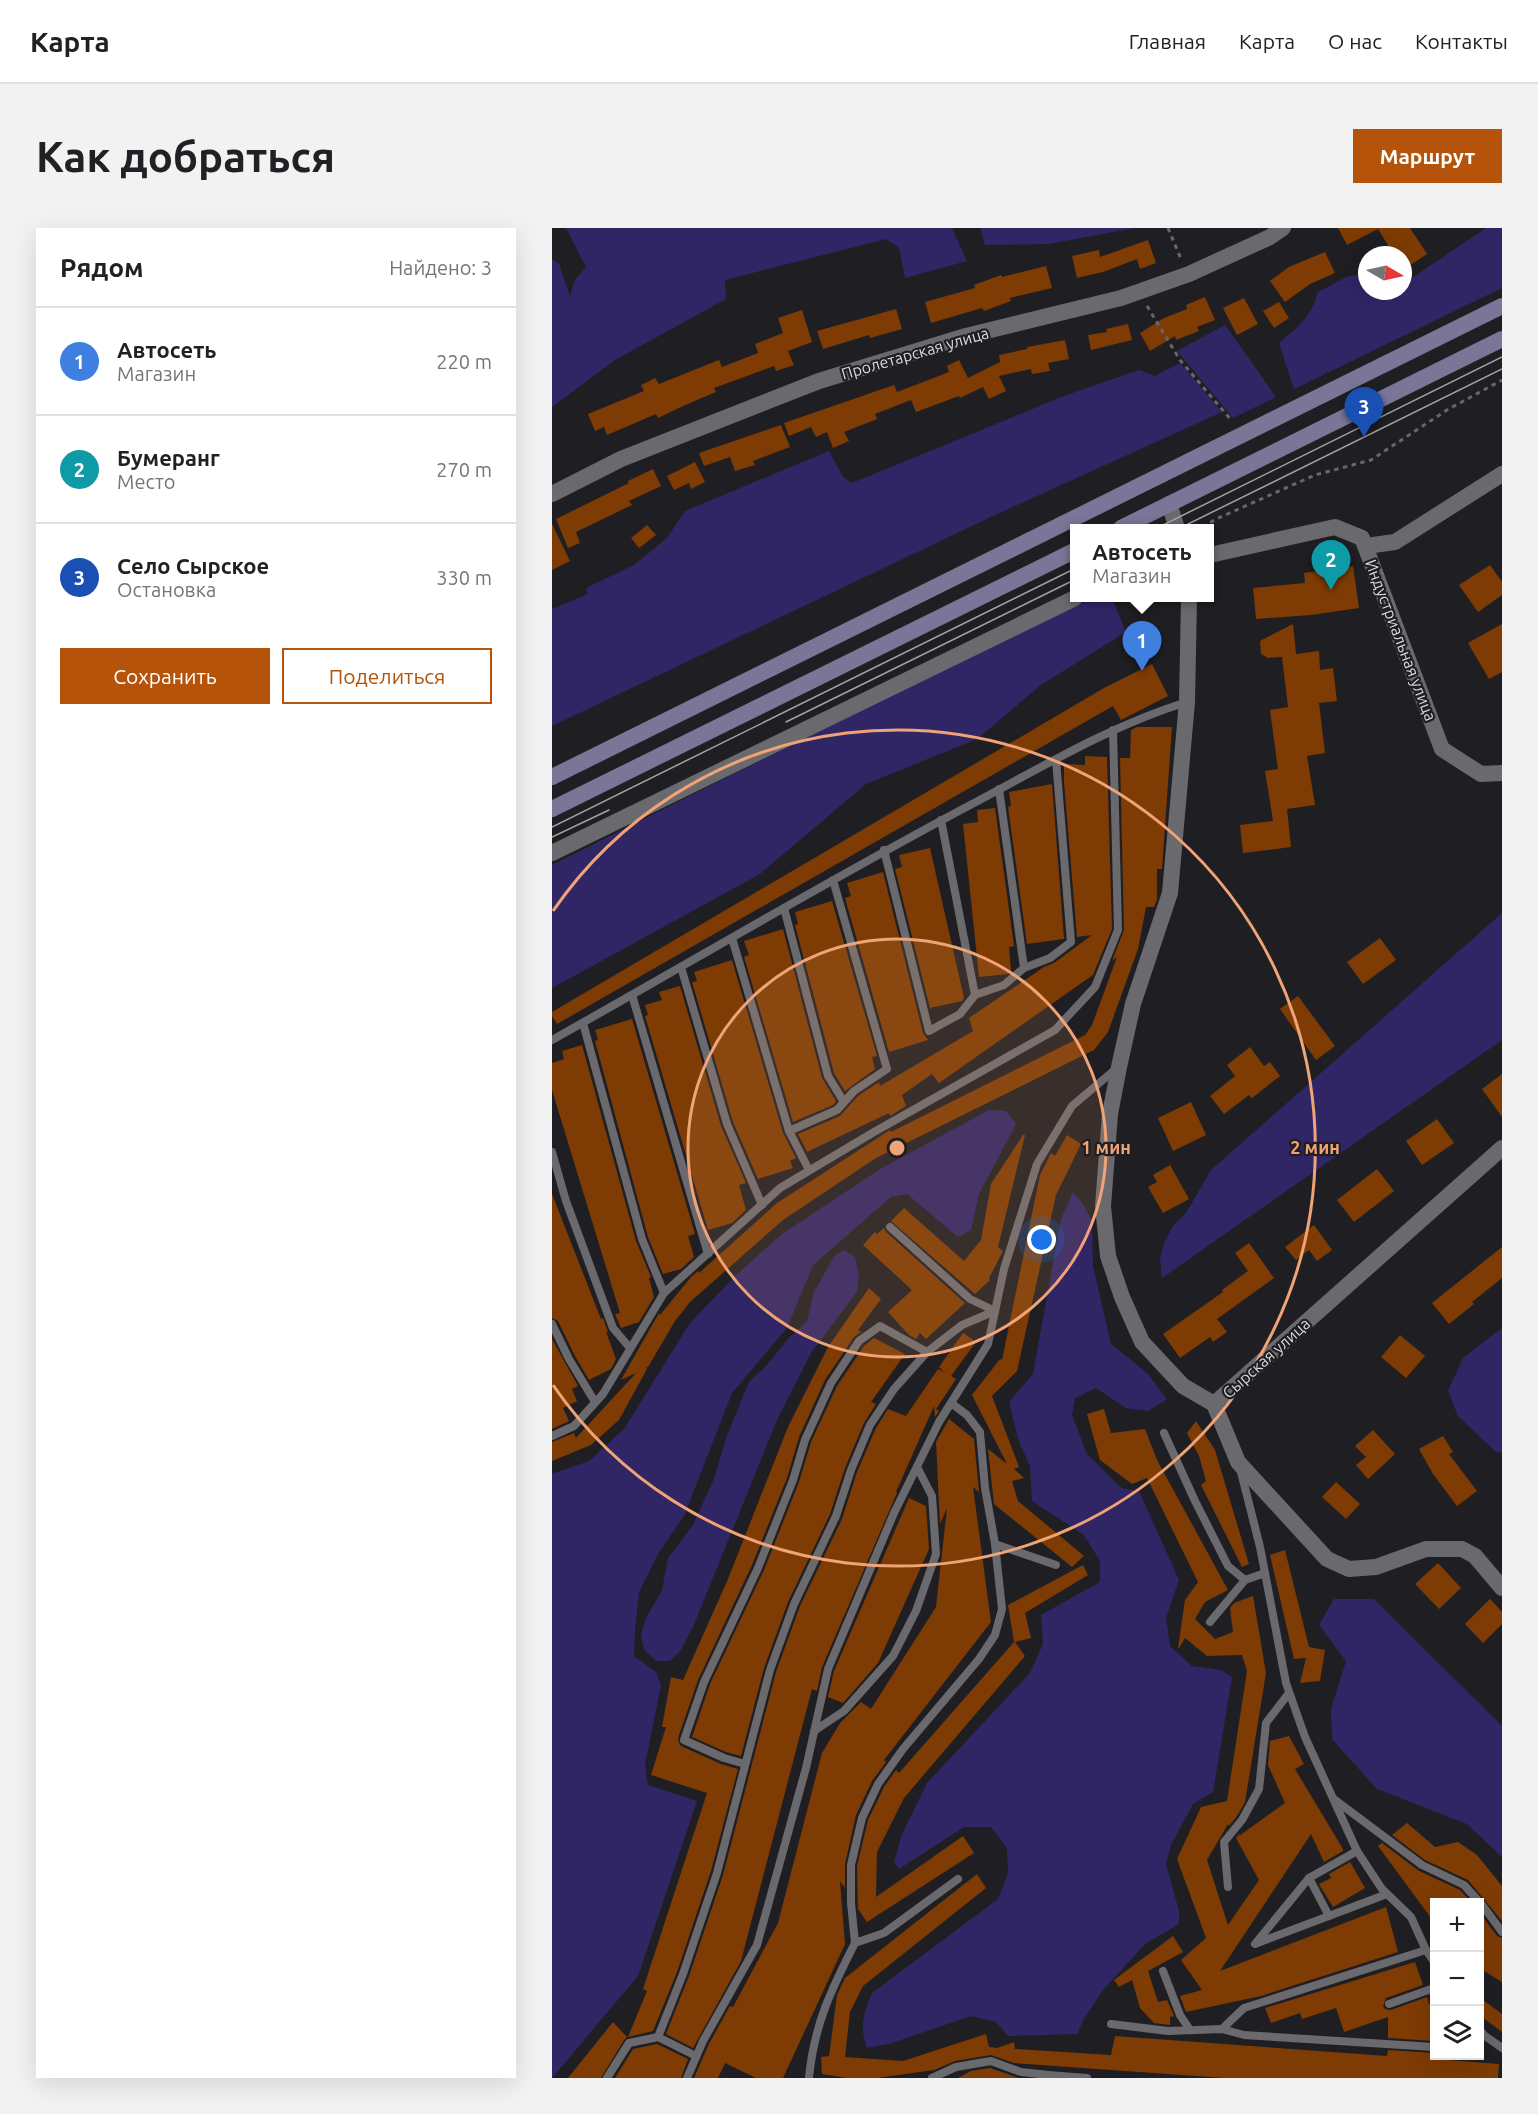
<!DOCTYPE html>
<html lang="ru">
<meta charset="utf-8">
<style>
:root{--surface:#fff;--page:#f2f2f2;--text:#202124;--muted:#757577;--line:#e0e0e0;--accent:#b45309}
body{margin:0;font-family:Ubuntu,sans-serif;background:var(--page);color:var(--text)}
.controls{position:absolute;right:18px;bottom:18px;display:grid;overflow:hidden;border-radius:0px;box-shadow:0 6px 24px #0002}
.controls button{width:54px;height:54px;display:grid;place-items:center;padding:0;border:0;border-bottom:2px solid var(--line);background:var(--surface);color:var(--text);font:30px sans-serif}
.compass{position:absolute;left:806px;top:18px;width:54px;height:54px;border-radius:50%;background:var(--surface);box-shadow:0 6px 24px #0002;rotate:99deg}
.you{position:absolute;left:490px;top:1012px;width:21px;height:21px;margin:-15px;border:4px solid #fff;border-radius:50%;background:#1a73e8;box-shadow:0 0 0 9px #1a73e833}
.badge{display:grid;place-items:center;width:39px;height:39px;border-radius:50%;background:var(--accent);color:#fff;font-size:20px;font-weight:700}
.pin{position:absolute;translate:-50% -50px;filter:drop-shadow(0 2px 3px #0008)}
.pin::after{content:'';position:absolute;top:32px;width:21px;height:18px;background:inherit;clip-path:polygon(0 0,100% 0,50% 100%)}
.popup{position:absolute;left:518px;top:296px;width:144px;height:78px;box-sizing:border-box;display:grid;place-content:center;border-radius:0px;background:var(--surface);filter:drop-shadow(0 2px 4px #0005);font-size:20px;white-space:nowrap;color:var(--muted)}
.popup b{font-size:22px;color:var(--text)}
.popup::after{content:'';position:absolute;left:50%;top:100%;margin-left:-12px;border:12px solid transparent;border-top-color:var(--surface)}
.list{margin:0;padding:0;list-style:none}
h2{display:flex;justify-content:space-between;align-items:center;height:78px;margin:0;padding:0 24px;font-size:26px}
h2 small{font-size:20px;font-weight:400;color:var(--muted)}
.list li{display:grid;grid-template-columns:39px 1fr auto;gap:18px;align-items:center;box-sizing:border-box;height:108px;padding:0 24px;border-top:2px solid var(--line)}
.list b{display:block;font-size:22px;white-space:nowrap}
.list p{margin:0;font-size:20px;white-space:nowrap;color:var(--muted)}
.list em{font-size:20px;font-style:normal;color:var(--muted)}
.actions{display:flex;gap:12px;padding:18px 24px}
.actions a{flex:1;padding:14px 0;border:2px solid var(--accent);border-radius:0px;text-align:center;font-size:21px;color:var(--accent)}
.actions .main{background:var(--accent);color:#fff}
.icon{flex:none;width:33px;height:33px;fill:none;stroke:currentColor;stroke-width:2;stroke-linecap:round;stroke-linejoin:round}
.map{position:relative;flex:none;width:950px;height:1850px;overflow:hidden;border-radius:0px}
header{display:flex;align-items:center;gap:36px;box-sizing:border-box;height:84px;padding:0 30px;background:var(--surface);border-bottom:2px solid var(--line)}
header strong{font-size:28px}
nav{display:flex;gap:33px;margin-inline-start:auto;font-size:21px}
.intro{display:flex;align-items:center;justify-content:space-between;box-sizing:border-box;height:144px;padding:0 36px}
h1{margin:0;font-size:42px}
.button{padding:15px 27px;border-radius:0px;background:var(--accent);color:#fff;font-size:21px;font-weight:700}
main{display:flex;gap:36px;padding:0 36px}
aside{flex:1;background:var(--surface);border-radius:0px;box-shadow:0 6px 24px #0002}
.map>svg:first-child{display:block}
.green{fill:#302666}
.building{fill:#7e3b03}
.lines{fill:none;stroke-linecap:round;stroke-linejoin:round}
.path{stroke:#67676b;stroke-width:3;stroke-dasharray:4.5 4.5;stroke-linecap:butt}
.service{stroke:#6a6a6e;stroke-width:8}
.minor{stroke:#6a6a6e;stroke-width:16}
.secondary{stroke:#797698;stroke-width:16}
.tram{stroke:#a3a3a7;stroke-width:1.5}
.ring{fill:none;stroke:#efa376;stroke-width:3}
.labels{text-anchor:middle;stroke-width:4.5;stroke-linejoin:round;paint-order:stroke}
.street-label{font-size:16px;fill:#dbdbde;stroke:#1f1f23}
.centre{fill:#efa376;stroke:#1f1f23;stroke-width:3}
.ring-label{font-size:18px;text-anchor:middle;font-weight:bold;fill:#efa376;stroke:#1f1f23;stroke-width:4.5;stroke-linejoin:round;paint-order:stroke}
</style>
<header>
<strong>Карта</strong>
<nav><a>Главная</a><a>Карта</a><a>О нас</a><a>Контакты</a></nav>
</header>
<div class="intro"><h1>Как добраться</h1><a class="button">Маршрут</a></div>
<main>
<aside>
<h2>Рядом<small>Найдено: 3</small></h2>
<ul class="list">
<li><span class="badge" style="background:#3f7fe0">1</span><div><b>Автосеть</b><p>Магазин</p></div><em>220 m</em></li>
<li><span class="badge" style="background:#0f9aa8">2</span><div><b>Бумеранг</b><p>Место</p></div><em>270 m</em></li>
<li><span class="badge" style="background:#1a4fb4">3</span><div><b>Село Сырское</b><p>Остановка</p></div><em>330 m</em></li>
</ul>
<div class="actions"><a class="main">Сохранить</a><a>Поделиться</a></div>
</aside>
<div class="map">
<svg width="950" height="1850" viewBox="0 0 950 1850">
<rect width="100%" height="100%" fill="#1f1f23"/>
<g class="green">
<polygon points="14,0 400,0 415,33 353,50 347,20 334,11 173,52 174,71 63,132 0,179 0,31 7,36 18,68 23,52 34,39"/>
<polygon points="428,0 583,0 496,16 433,17"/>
<path d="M 934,0 L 950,0 L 950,60 L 742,161 L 727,115 C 748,97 758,91 766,64 L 796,48 L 815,46 L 815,63 L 851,63 L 851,48 L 857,52 Z"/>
<polygon points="673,97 724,169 681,190 625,123"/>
<polygon points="628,135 670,184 443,287 0,498 0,381 36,366 34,360 82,337 115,310 133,283 277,223 291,249 300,255 512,168 587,142 603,148"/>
<polygon points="541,370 560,370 574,404 489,457 425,511 314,556 208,646 0,760 0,637 397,438"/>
<polygon points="950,685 950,812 610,1050 608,1030 613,1013 621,998 634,985 659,942"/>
<polygon points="437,882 454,883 464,896 427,966 419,1002 406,1009 355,966 339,969 261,1037 235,1100 180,1165 132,1288 106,1326 87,1364 83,1401 82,1428 104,1444 109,1457 93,1537 96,1557 145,1573 86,1748 0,1850 0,1246 37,1233 72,1201 138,1095 183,1048 230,1006 328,941"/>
<path d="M 521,964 L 531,976 L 540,993 L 541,1038 L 559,1116 L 596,1146 L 615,1171 L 596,1183 L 574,1180 L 544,1160 L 523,1170 L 520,1187 L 535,1226 L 569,1260 L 587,1263 L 627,1352 L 614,1390 L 618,1418 L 640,1438 L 669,1442 L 680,1449 L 661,1564 L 641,1576 L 619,1617 L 614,1636 L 627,1683 L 627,1696 L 593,1716 L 552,1761 L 533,1789 L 525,1806 L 456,1808 L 444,1794 L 419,1788 L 337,1816 L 315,1820 C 307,1799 312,1784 320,1765 L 446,1671 L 456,1645 L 455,1620 L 439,1599 L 412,1599 L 347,1641 L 342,1634 L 350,1606 L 375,1555 L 478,1445 L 491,1416 L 489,1387 L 548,1354 L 548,1333 L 532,1307 L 480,1273 L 478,1238 L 466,1211 L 457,1174 L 481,1146 L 509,991 Z"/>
<polygon points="292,1022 303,1029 307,1048 305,1064 259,1125 225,1192 141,1399 128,1423 118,1433 104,1433 92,1422 89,1407 94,1390 110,1362 116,1330 141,1297 162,1251 175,1207 197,1154 214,1138 236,1111 255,1093 262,1064 282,1028"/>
<polygon points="950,1100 950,1224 944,1224 906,1188 896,1163 911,1130"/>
<polygon points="782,1371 822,1371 950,1498 950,1629 915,1596 825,1561 780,1511 779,1481 794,1433 767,1397"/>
</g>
<g class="building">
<polygon points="786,0 858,0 875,26 851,42 851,27 842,27 826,1 795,17"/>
<polygon points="596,12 604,35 588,41 585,31 551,44 525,50 520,28 547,22 548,29"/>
<polygon points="773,24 783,45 758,56 733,74 718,53 737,39"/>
<polygon points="494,38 500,60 458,70 459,73 432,83 430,80 379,95 373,74 423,60 422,57 449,47 450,49"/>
<polygon points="653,69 663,92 645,99 647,103 624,112 623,108 598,123 588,105 612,90 635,81 634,77"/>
<polygon points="692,70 706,96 685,107 671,80"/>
<polygon points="727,74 737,90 722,100 711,83"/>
<polygon points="344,81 350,101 318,110 317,107 271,121 265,103"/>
<polygon points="250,82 260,114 236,123 242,137 224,143 222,138 162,160 164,164 131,178 106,190 104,186 55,207 52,199 43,203 36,186 92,163 89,157 103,150 107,156 167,132 170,139 206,125 203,116 231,105 226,90"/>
<polygon points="576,96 580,112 539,122 536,107 555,104 554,101"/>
<polygon points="513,112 517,131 496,135 498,143 480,146 479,141 447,148 454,163 437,171 431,159 408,170 407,168 364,184 359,172 323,186 325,191 292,204 297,213 281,220 275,204 264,209 259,199 237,208 232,195 342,157 345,164 397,144 395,138 407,132 416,150 448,134 447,127 475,121 475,119"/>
<polygon points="229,197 238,219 201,233 203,237 183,243 178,229 152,238 147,225"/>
<polygon points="143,234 153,254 139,261 137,255 122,262 115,248"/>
<polygon points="101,241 109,258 77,273 80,277 24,304 28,315 16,320 4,291 77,255 76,253"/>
<polygon points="0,296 18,333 0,342"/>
<polygon points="95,297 104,307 87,320 79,310"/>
<polygon points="938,337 950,354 950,367 926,384 907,357"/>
<polygon points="801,338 807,380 759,387 704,391 701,360 753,355 752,345"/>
<polygon points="741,396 744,426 767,423 768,442 781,440 785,473 767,475 773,525 755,528 763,577 735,581 739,619 691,625 688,597 721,593 713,543 726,541 718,482 736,479 730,429 716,430 709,426 708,413"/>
<polygon points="950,396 950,444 937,451 916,415"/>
<polygon points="600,436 616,468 569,492 561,478 5,796 0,788 0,784 552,460"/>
<polygon points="585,499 620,499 610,641 605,641 605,672 602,679 594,679 586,721 556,804 542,822 324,930 231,992 138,1074 123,1093 96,1139 94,1140 95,1141 67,1192 39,1217 0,1233 0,1214 22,1205 24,1210 84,1145 69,1152 107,1085 108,1087 139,1049 146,1043 147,1045 225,975 338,902 339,904 533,807 540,797 565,729 560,733 572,702 568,530 578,530 579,502"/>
<polygon points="533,528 555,529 560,701 541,747 387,855 380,846 350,867 354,878 351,880 338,888 337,885 255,924 246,906 288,888 306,868 327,854 328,858 421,803 417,790 492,739 502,735 540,707 525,709 512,554 512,536 533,537"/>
<polygon points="500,556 512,711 475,716 456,579 459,578 457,564"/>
<polygon points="443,580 462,718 457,719 459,742 456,746 427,749 411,596 426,594 425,582"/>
<polygon points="378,620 412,770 410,773 378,780 343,641 350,639 347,627"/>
<polygon points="331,644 371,805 376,812 337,824 293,670 299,668 295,655"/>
<polygon points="280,673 325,828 320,829 323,841 293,863 282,845 243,697 246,696 243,684"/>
<polygon points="231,701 270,850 284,873 281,877 241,894 192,729 197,727 192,713"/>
<polygon points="828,710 844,732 811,756 795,734"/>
<polygon points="180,732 231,905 244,930 238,933 241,940 206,951 181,894 140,754 145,753 142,744"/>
<polygon points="128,758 169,898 194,955 187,957 194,982 180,995 156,1002 93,788 96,787 93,777 110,772 107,764"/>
<polygon points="746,768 783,818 764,832 728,781"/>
<polygon points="80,791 143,1006 136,1008 142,1029 129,1041 111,1046 96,1009 43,813 46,812 43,802"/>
<polygon points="30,817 84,1013 99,1049 97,1050 102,1069 87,1094 69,1100 63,1086 68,1085 0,862 0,835 12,831 10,823"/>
<polygon points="698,819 712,838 718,834 728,848 700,870 697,867 672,886 658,868 683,848 675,837"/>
<polygon points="950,846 950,889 930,861"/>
<polygon points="639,874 654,907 621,923 606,890"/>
<polygon points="885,891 902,915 870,937 854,913"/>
<polygon points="471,907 473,907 446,1019 451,1023 437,1050 438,1052 423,1066 339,993 352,980 412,1033 429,1012 439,956"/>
<polygon points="515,907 529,916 504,967 465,1143 440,1168 467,1239 462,1241 472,1250 460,1253 466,1273 532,1328 520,1339 442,1276 436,1221 455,1236 420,1167 448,1131 450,1132 488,947 499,925 503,928"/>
<polygon points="618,937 637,971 611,985 596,959 605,954 601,947"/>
<polygon points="825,941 842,963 802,994 785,972"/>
<polygon points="0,966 49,1091 51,1090 56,1104 54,1104 64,1131 59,1141 37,1152 23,1128 6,1093 0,1090"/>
<polygon points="762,997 780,1022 765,1033 757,1022 744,1032 733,1019"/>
<polygon points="332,1000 334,1004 413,1075 374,1111 368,1105 364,1111 357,1107 336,1084 360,1062 311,1017 323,1004 325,1006"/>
<polygon points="697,1015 722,1050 665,1091 675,1104 661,1114 658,1109 628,1130 611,1106 671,1064 670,1062 696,1043 683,1025"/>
<polygon points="950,1019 950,1050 920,1074 922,1076 897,1096 880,1075"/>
<polygon points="317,1060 329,1071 306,1102 309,1104 302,1109 273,1152 247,1209 235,1250 200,1337 146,1452 126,1510 127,1515 129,1518 169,1536 186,1541 159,1643 125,1744 101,1803 76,1809 95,1763 91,1761 155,1565 99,1547 114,1499 110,1499 119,1449 131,1452 176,1351 236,1199 276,1119"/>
<polygon points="411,1105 424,1114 399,1148 404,1151 384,1181 387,1183 383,1189 382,1178 344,1264 345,1265 270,1439 265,1463 260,1461 189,1733 141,1820 114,1806 137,1748 171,1647 224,1444 248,1378 290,1291 305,1244 324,1200 336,1181 354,1188 386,1141 392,1144 387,1139"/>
<polygon points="848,1107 873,1128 854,1150 829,1129"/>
<polygon points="322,1110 353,1126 319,1174 324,1176 312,1195 293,1240 278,1286 236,1374 212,1440 189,1528 174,1524 140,1509 158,1456 212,1342 247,1254 259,1214 285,1158 312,1118"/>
<polygon points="0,1111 26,1158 20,1161 25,1173 11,1180 17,1193 0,1201"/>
<polygon points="552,1181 559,1205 593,1201 605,1232 676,1362 653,1374 643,1391 663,1411 681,1404 678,1380 682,1375 701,1368 714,1445 693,1574 685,1588 677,1598 676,1596 655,1632 676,1697 707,1652 684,1610 688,1605 687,1608 733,1575 716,1537 718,1513 737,1508 752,1536 743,1541 791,1621 791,1623 772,1634 759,1606 668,1743 834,1679 846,1724 709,1768 634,1784 628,1768 650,1762 629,1732 654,1710 625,1631 649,1579 675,1573 695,1443 690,1427 655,1428 633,1410 627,1420 626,1420 633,1372 646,1354 595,1250 580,1256 548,1232 535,1186"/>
<polygon points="397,1191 422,1211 427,1264 421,1259 439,1394 332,1532 334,1534 320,1553 304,1587 293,1636 293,1660 288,1653 293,1716 231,1850 204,1850 173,1835 166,1850 142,1850 157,1816 178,1778 181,1779 226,1695 270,1525 288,1495 309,1474 319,1481 384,1379 395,1280 388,1296 384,1214"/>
<polygon points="644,1193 663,1222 697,1336 690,1339 649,1257 654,1253 647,1228 635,1205"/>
<polygon points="821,1202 843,1226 816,1251 804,1237 814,1229 803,1218"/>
<polygon points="891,1208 901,1224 897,1226 925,1263 905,1278 881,1246 867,1221"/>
<polygon points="784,1254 808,1276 794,1291 770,1269"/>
<polygon points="357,1270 374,1278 377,1321 326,1435 291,1475 276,1469 282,1443"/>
<polygon points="733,1322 757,1419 773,1422 768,1453 748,1455 754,1430 742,1431 718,1327"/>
<polygon points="886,1335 909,1360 887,1381 863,1356"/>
<polygon points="531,1337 536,1347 473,1385 479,1410 463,1414 473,1428 352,1570 325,1624 324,1669 411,1608 422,1625 315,1694 306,1681 305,1638 316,1592 332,1559 344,1542 347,1545 462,1414 456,1377"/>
<polygon points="938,1371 950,1384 950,1396 931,1415 913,1396"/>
<polygon points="855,1595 883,1619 906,1614 925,1627 950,1658 950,1693 916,1652 873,1632 840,1607"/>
<polygon points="830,1615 867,1643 908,1662 919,1674 882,1674 882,1694 826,1618"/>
<polygon points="798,1634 813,1660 781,1679 767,1656 779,1650 777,1646"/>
<polygon points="425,1646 434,1660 311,1758 298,1784 293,1829 351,1833 434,1806 437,1819 445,1820 462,1814 463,1821 559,1827 563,1808 835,1828 836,1822 882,1825 882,1831 947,1836 946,1850 672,1850 462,1835 439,1827 403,1833 382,1842 325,1850 295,1850 270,1846 269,1829 277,1828 285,1767 293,1750"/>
<polygon points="927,1684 945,1708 950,1710 950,1754 927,1740"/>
<polygon points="621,1708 631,1724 596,1743 606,1774 615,1772 622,1788 618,1789 618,1797 602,1795 588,1780 580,1752 567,1759 562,1752"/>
<polygon points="863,1734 871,1757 834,1770 831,1778 833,1781 839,1782 875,1769 877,1776 882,1776 882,1813 836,1810 836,1789 792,1804 784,1780 750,1791 748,1785 719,1795 713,1780"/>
<polygon points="927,1769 950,1786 950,1804 927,1787"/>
<polygon points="61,1794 75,1809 72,1812 49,1850 16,1850"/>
<polygon points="105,1816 136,1831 129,1850 63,1850 81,1821"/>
<polygon points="438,1840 467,1850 406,1850 419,1843"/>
</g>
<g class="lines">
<g class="path">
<polyline points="616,0 629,31"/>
<polyline points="595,78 628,132 680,193"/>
<polyline points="651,300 662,292 763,247 819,232 895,182 950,152"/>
</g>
<g class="service">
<polyline points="447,561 472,740"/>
<polyline points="389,592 423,767"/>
<polyline points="332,622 377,803 408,786 423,767 452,757 472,740 498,730 519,714 504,532"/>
<polyline points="232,680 276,848 292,874"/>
<polyline points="180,710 237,903 257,942"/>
<polyline points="129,739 175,896 210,977"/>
<polyline points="80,767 156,1026"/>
<polyline points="31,795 90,1011 112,1065"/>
<path d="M 0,812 C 141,733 280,650 422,575 C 492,538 560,497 635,474"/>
<polyline points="237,903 285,882 302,863 335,841 281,652"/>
<polyline points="0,924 14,973 61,1100 78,1120"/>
<polyline points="338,999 418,1071 443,1083"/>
<polyline points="0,1096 17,1131 43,1174"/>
<polyline points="612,1205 643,1273 676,1338 693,1352"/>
<polyline points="0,1208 22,1198 51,1166 112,1065 228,960 322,904 503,802 543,759 566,702 561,502"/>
<polyline points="688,1240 708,1319 734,1455 753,1509 805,1623 830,1661 859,1689 874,1722 882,1734"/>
<polyline points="443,1316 504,1337"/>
<polyline points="658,1394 693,1352 713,1345"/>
<polyline points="262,1503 292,1483 341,1428 364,1383 384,1326 380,1268 365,1239"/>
<polyline points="193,1536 172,1530 132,1512 152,1454 206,1340 241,1252 253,1212 279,1155 307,1113 328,1098 375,1124"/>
<polyline points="783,1572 870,1637 912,1657 931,1678 950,1704"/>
<polyline points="805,1623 757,1650 703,1716 835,1666"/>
<polyline points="757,1650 777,1688"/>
<polyline points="676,1659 672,1614 690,1592 707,1561 714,1495 737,1465"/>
<polyline points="303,1715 299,1675 299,1637 310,1590 326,1556 351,1521 427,1431 443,1407 450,1381 443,1316 433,1260 428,1204 415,1187 399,1175"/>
<polyline points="611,1743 628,1787 638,1802"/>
<polyline points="837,1776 882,1760"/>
<polyline points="559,1796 616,1803 670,1801 692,1807 882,1819"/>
<polyline points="670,1801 692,1780 874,1722"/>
<polyline points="927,1801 933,1808 950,1820"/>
<polyline points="106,1809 131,1746 165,1645 218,1442 242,1376 284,1288 299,1242 318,1197 342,1161 375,1124 410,1097 443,1083"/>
<polyline points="55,1850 77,1815 106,1809 144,1828"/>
<polyline points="135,1850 151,1813 205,1717 254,1540 276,1441 342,1285 387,1194 436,1116 452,1041 485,936 520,878 565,840"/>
<path d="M 257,1850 C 262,1797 279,1762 303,1715 L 332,1705 L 406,1651"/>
<polyline points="380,1850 404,1839 439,1833 469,1844 496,1847"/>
<polyline points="494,1850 496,1847 535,1850"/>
</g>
<g class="minor">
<polyline points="0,266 69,231 267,153 414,108 569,70 637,46 718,9 731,0"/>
<polyline points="617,276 625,300"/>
<polyline points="814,318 843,314 950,246"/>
<polyline points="658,327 783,299 810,310 890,521 929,546 950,545"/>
<polyline points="637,370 635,474 618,665 581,776 567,839 558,886 551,978 556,1028 570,1069 590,1114 631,1158 662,1176"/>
<polyline points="0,625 523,370"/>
<polyline points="950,920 662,1176 686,1234 775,1331 797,1341 824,1339 874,1321 910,1321 923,1328 950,1360"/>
</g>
<g class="secondary">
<polyline points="569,300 950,111"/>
<polyline points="0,549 950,78"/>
<polyline points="0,581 522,323"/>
</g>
<g class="tram">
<polyline points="605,300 950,129"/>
<polyline points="628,300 950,141"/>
<polyline points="234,494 522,352"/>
<polyline points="0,599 522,341"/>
<polyline points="0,609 57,582"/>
</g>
</g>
<circle cx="345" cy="920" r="209" fill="#efa376" fill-opacity=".12"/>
<g class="ring">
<circle cx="345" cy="920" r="209"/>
<path d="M1 683A418 418 0 1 1 1 1157"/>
</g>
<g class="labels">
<g class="street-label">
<text transform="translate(363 125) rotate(-16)" y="6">Пролетарская улица</text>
<text transform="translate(849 412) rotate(69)" y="6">Индустриальная улица</text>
<text transform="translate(714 1130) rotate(-42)" y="6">Сырская улица</text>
</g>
</g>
<circle cx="345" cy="920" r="9" class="centre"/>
<g class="ring-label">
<text x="554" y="926">1 мин</text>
<text x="763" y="926">2 мин</text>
</g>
</svg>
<div class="controls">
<button>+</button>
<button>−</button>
<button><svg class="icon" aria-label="layers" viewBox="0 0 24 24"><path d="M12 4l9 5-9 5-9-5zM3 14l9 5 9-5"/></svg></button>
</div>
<svg class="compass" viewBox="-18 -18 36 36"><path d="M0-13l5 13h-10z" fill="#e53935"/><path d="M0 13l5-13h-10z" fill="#757577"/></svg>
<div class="you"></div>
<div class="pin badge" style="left:590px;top:443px;background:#3f7fe0">1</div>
<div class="popup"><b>Автосеть</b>Магазин</div>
<div class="pin badge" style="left:779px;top:362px;background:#0f9aa8">2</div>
<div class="pin badge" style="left:812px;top:209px;background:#1a4fb4">3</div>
</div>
</main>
